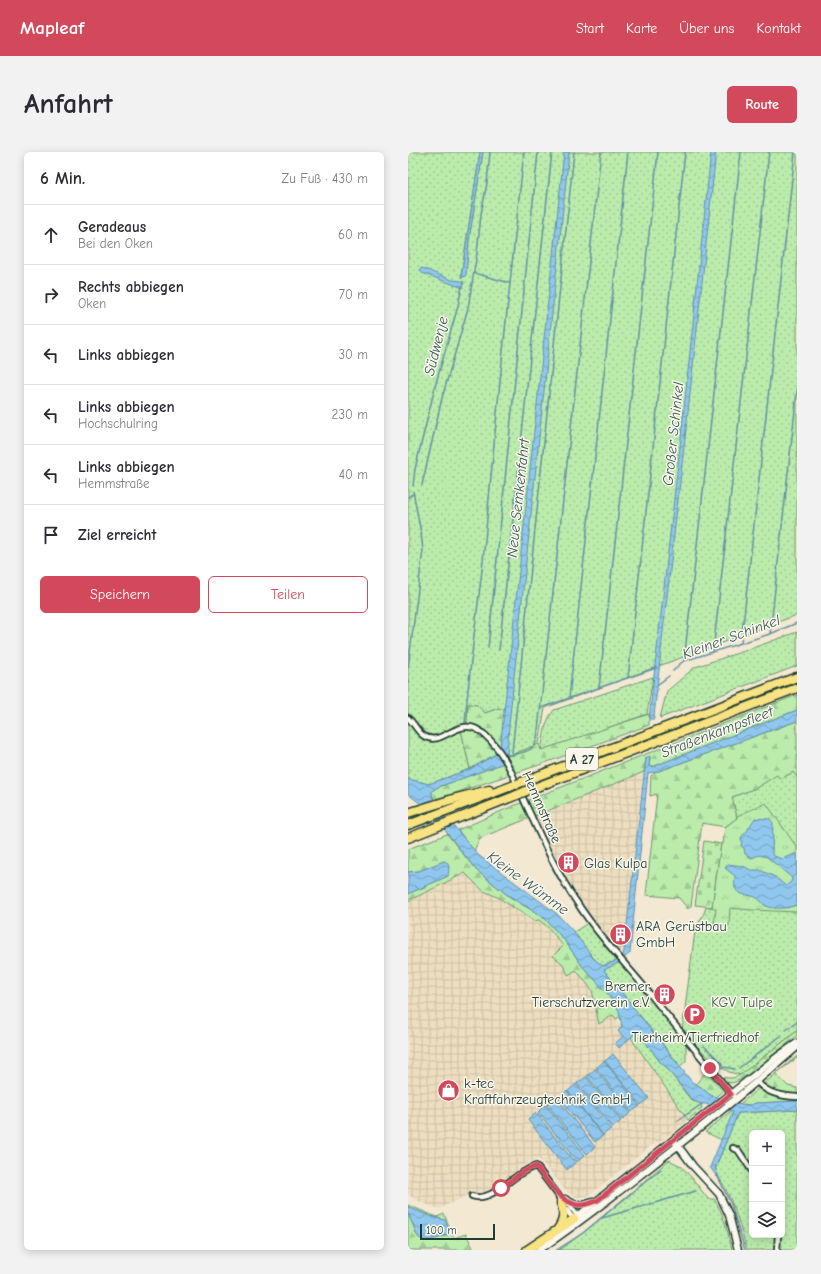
<!DOCTYPE html>
<html lang="de">
<meta charset="utf-8">
<style>
:root{--surface:#fff;--page:#f2f2f3;--text:#2b2b33;--muted:#7c7c81;--line:#e1e1e2;--accent:#d1495b}
body{margin:0;font-family:"Comic Neue",sans-serif;background:var(--page);color:var(--text)}
.controls{position:absolute;right:12px;bottom:12px;display:grid;overflow:hidden;border-radius:6px;box-shadow:0 2px 10px #0003}
.controls button{width:36px;height:36px;display:grid;place-items:center;padding:0;border:0;border-bottom:1px solid var(--line);background:var(--surface);color:var(--text);font:20px sans-serif}
.scale{position:absolute;left:12px;bottom:10px;width:75px;box-sizing:border-box;padding-left:4px;border:2px solid #1f3d34;border-top:0;font-size:11px;line-height:14px;white-space:nowrap;color:#1f3d34;-webkit-text-stroke:3px #fbf7ec;paint-order:stroke}
.stop{position:absolute;width:12px;height:12px;margin:-9px;border:3px solid #d1495b;border-radius:50%;background:#fff}
.stop.end{background:#d1495b;border-color:#fff;box-shadow:0 1px 4px #0008}
.list{margin:0;padding:0;list-style:none}
h2{display:flex;justify-content:space-between;align-items:center;height:52px;margin:0;padding:0 16px;font-size:17px}
h2 small{font-size:13px;font-weight:400;color:var(--muted)}
.list li{display:grid;grid-template-columns:26px 1fr auto;gap:12px;align-items:center;box-sizing:border-box;height:60px;padding:0 16px;border-top:1px solid var(--line)}
.list b{display:block;font-size:15px;white-space:nowrap}
.list p{margin:0;font-size:13px;white-space:nowrap;color:var(--muted)}
.list em{font-size:13px;font-style:normal;color:var(--muted)}
.actions{display:flex;gap:8px;padding:12px 16px}
.actions a{flex:1;padding:9px 0;border:1px solid var(--accent);border-radius:6px;text-align:center;font-size:14px;color:var(--accent)}
.actions .main{background:var(--accent);color:#fff}
.icon{flex:none;width:22px;height:22px;fill:none;stroke:currentColor;stroke-width:2;stroke-linecap:round;stroke-linejoin:round}
.map{position:relative;flex:none;width:389px;height:1098px;overflow:hidden;border-radius:6px}
header{display:flex;align-items:center;gap:24px;box-sizing:border-box;height:56px;padding:0 20px;background:var(--accent);color:#fff}
header strong{font-size:19px}
nav{display:flex;gap:22px;margin-inline-start:auto;font-size:14px}
.intro{display:flex;align-items:center;justify-content:space-between;box-sizing:border-box;height:96px;padding:0 24px}
h1{margin:0;font-size:28px}
.button{padding:10px 18px;border-radius:6px;background:var(--accent);color:#fff;font-size:14px;font-weight:700}
main{display:flex;gap:24px;padding:0 24px}
aside{flex:1;background:var(--surface);border-radius:6px;box-shadow:0 2px 10px #0003}
.map>svg:first-child{display:block}
.industrial{fill:url(#industrial-grid)}
.grass{fill:url(#grass-dots);stroke:#6d9470;fill-rule:evenodd}
.forest{fill:url(#forest-firs);stroke:#6d9470}
.cemetery{fill:url(#cemetery-stones);stroke:#6d9470}
.park{fill:url(#park-tufts);stroke:#6d9470}
.water{fill:url(#water-waves);stroke:#6390a4}
.lines{fill:none;stroke-linecap:round;stroke-linejoin:round}
.stream{stroke:#6390a4;stroke-width:1.5}
.street-casing{stroke:#1f3d34;stroke-width:8}
.secondary-casing{stroke:#1f3d34;stroke-width:9}
.highway-casing{stroke:#1f3d34;stroke-width:11}
.street{stroke:#fbf7ec;stroke-width:4.5}
.secondary{stroke:#fbf7ec;stroke-width:6}
.highway{stroke:#f8e281;stroke-width:8}
.highway-bridge-casing{stroke:#1f3d34;stroke-width:11;stroke-linecap:butt}
.highway-bridge{stroke:#f8e281;stroke-width:8}
.route{stroke:#d1495b;stroke-width:5}
.labels{text-anchor:middle;stroke-width:3;stroke-linejoin:round;paint-order:stroke}
.shield{fill:#fbf7ec;stroke:#61756b;stroke-width:1}
.shield-label{font-size:13px;font-weight:bold;fill:#1f3d34}
.street-label{font-size:14px;fill:#1f3d34;stroke:#fbf7ec}
.poi-label{font-size:14px;fill:#1f3d34;stroke:#fbf7ec;text-anchor:start}
.park-label{font-size:14px;fill:#3e604c;stroke:#fbf7ec}
.water-label{font-size:15px;font-style:italic;fill:#365959;stroke:#fbf7ec}
</style>
<header>
<strong>Mapleaf</strong>
<nav><a>Start</a><a>Karte</a><a>Über uns</a><a>Kontakt</a></nav>
</header>
<div class="intro"><h1>Anfahrt</h1><a class="button">Route</a></div>
<main>
<aside>
<h2>6 Min.<small>Zu Fuß · 430 m</small></h2>
<ul class="list">
<li><svg class="icon" aria-label="ahead" viewBox="0 0 24 24"><path d="M12 20V5M6 11l6-6 6 6"/></svg><div><b>Geradeaus</b><p>Bei den Oken</p></div><em>60 m</em></li>
<li><svg class="icon" aria-label="right" viewBox="0 0 24 24"><path d="M7 20v-9h11M14 6l5 5-5 5"/></svg><div><b>Rechts abbiegen</b><p>Oken</p></div><em>70 m</em></li>
<li><svg class="icon" aria-label="left" viewBox="0 0 24 24"><path d="M17 20v-9H6M10 6l-5 5 5 5"/></svg><div><b>Links abbiegen</b></div><em>30 m</em></li>
<li><svg class="icon" aria-label="left" viewBox="0 0 24 24"><path d="M17 20v-9H6M10 6l-5 5 5 5"/></svg><div><b>Links abbiegen</b><p>Hochschulring</p></div><em>230 m</em></li>
<li><svg class="icon" aria-label="left" viewBox="0 0 24 24"><path d="M17 20v-9H6M10 6l-5 5 5 5"/></svg><div><b>Links abbiegen</b><p>Hemmstraße</p></div><em>40 m</em></li>
<li><svg class="icon" aria-label="arrive" viewBox="0 0 24 24"><path d="M6 21V4h12l-3 4 3 4H6"/></svg><div><b>Ziel erreicht</b></div></li>
</ul>
<div class="actions"><a class="main">Speichern</a><a>Teilen</a></div>
</aside>
<div class="map">
<svg width="389" height="1098" viewBox="0 0 389 1098">
<defs>
<pattern id="industrial-grid" width="8" height="8" patternUnits="userSpaceOnUse"><rect width="8" height="8" fill="#eddec0"/><path d="M0 4h8M4 0v8" fill="none" stroke="#cbbfa6"/></pattern>
<pattern id="grass-dots" width="8" height="8" patternUnits="userSpaceOnUse"><rect width="8" height="8" fill="#bbecac"/><path d="M2 2h.1M6 6h.1" fill="none" stroke="#a0cb95" stroke-width="1.8" stroke-linecap="round"/></pattern>
<pattern id="forest-firs" width="22" height="20" patternUnits="userSpaceOnUse"><rect width="22" height="20" fill="#bbecac"/><path d="M5 1l3.5 6h-7zM16 11l3.5 6h-7z" fill="#a0cb95"/></pattern>
<pattern id="cemetery-stones" width="16" height="16" patternUnits="userSpaceOnUse"><rect width="16" height="16" fill="#bbecac"/><path d="M2 7V4a2 2 0 0 1 4 0v3zM10 15v-3a2 2 0 0 1 4 0v3z" fill="#a0cb95"/></pattern>
<pattern id="park-tufts" width="24" height="20" patternUnits="userSpaceOnUse"><rect width="24" height="20" fill="#bbecac"/><path d="M3 7l-1-3M5 7V3M7 7l1-3M15 17l-1-3M17 17v-4M19 17l1-3" fill="none" stroke="#a0cb95"/></pattern>
<pattern id="water-waves" width="16" height="10" patternUnits="userSpaceOnUse"><rect width="16" height="10" fill="#90c7ee"/><path d="M0 5q4-4 8 0t8 0" fill="none" stroke="#75a3c2"/></pattern>
</defs>
<rect width="100%" height="100%" fill="#f3e8d2"/>
<filter id="ink" filterUnits="userSpaceOnUse"><feTurbulence type="fractalNoise" baseFrequency=".025" numOctaves="2"/><feDisplacementMap in="SourceGraphic" scale="8" xChannelSelector="R" yChannelSelector="G"/><feConvolveMatrix kernelMatrix="1 2 1 2 8 2 1 2 1" color-interpolation-filters="sRGB"/></filter>
<g filter="url(#ink)">
<g class="industrial">
<polygon points="236,620 218,781 217,781 217,799 216,803 213,805 169,747 142,695 128,664"/>
<polygon points="57,721 74,738 131,768 141,776 155,794 145,804 155,812 160,823 168,818 184,838 191,872 205,863 214,875 212,877 215,885 207,891 211,896 223,886 280,968 256,987 243,994 180,1044 169,1045 160,1041 130,1006 109,1017 111,1023 82,1043 64,1044 62,1042 31,1057 8,1048 0,1042 0,749"/>
</g>
<g class="grass">
<polygon points="0,0 72,0 53,124 58,119 61,88 75,0 389,0 389,463 137,556 131,592 98,605 91,556 77,561 69,553 60,552 59,571 48,573 33,582 25,583 19,582 0,561"/>
<polygon points="389,480 389,514 252,566 259,539 287,515 339,498"/>
<path d="M 245,525 L 239,562 L 133,599 C 136,585 136,569 146,558 Z"/>
<path d="M 0,569 C 7,574 10,583 16,589 L 30,589 L 53,578 L 62,617 L 21,632 L 0,627 Z"/>
<path d="M 385,620 L 389,625 L 389,879 L 332,923 L 321,920 L 306,911 L 274,879 L 287,779 C 290,770 296,764 298,755 L 304,755 L 313,692 L 315,692 L 317,675 L 329,666 L 324,645 L 348,636 L 369,622 Z"/>
<path d="M 181,770 L 210,808 L 194,814 C 183,805 175,793 166,780 Z"/>
<polygon points="212,810 278,891 278,909 272,914 196,818 196,817"/>
<polygon points="230,879 252,910 258,915 283,948 293,952 294,956 280,968 223,886 226,881"/>
<path d="M 389,958 L 389,1098 L 339,1098 C 332,1074 327,1054 315,1032 C 312,1027 307,1021 308,1014 L 330,961 ZM 344,981 L 374,981 L 374,1083 L 344,1083 Z"/>
<polygon points="323,959 326,962 314,988 297,980"/>
<path d="M 261,1008 L 273,1014 L 284,1026 L 300,1047 L 306,1047 C 316,1062 320,1081 324,1098 L 148,1098 L 175,1081 Z"/>
</g>
<g class="forest">
<polygon points="389,543 389,558 244,615 241,615 242,605 238,606 236,620 72,686 66,699 50,678 105,654"/>
<path d="M 60,552 L 69,553 L 77,561 L 91,556 L 97,558 L 92,597 C 82,585 75,575 59,571 Z"/>
<polygon points="241,562 241,573 134,612 26,648 24,643 24,639 28,636 96,611 98,605 131,592 133,598"/>
<polygon points="389,569 389,625 385,620 373,627 369,623 348,636 324,645 329,666 317,675 294,671 283,754 280,757 271,746 238,743 249,642 242,644 243,624 248,620"/>
<path d="M 59,577 C 75,580 79,590 89,601 L 62,617 L 53,578 Z"/>
<polygon points="39,682 68,718 102,745 135,765 141,771 157,789 175,815 200,842 212,859 212,865 208,867 205,863 191,872 184,838 168,818 160,823 155,812 145,804 155,794 141,776 131,768 126,769 91,746 74,738 57,721 0,749 0,742 40,724 36,709 11,719 0,720 0,697"/>
<path d="M 389,879 L 389,884 L 334,927 L 324,931 L 318,930 L 315,926 L 315,925 C 322,927 326,926 332,923 Z"/>
<polygon points="389,904 389,906 367,922 380,934 389,936 389,949 348,951 342,953 332,952"/>
<path d="M 300,921 L 315,939 L 307,945 C 300,943 295,936 288,932 L 296,922 Z"/>
<path d="M 0,1053 L 29,1065 L 36,1062 L 46,1086 L 58,1082 L 66,1098 L 0,1098 L 0,1061 L 10,1085 C 22,1087 32,1088 43,1081 L 37,1068 L 22,1064 L 0,1055 Z"/>
</g>
<polygon class="cemetery" points="296,689 313,692 304,755 287,753"/>
<polygon class="park" points="358,651 388,694 389,694 389,760 344,758 322,756 321,774 306,773 308,757 304,755 313,692 315,692 317,675 329,666 329,664"/>
<g class="water">
<polygon points="72,0 75,0 61,88 58,123 56,125 53,126"/>
<path d="M 156,0 L 161,0 L 101,573 L 99,606 L 96,611 L 28,636 L 24,639 L 24,643 L 26,650 L 70,703 L 148,761 L 166,780 L 186,807 L 195,814 C 219,805 216,805 217,781 L 218,781 L 238,606 L 242,604 L 241,614 L 244,615 L 389,558 L 389,569 L 248,620 L 240,621 L 222,801 L 210,811 L 196,818 L 284,930 L 293,935 L 302,943 L 333,952 L 342,953 L 348,951 L 389,949 L 389,958 L 330,961 L 308,1014 L 307,1017 L 311,1025 L 309,1025 L 302,1015 L 325,960 L 298,952 L 293,952 L 284,948 L 258,915 L 252,910 L 230,879 L 211,896 L 207,891 L 215,885 L 210,879 L 214,875 L 211,859 L 200,842 L 175,815 L 157,789 L 141,771 L 135,765 L 102,745 L 68,718 L 18,654 L 13,652 L 0,642 L 0,627 L 21,632 L 62,617 L 85,604 L 92,597 Z"/>
<polygon points="303,0 308,0 281,251 256,471 246,564 246,567 241,567 273,285"/>
<polygon points="14,116 44,128 54,129 56,130 55,136 14,121 12,119 12,117"/>
<path d="M 347,666 L 362,667 L 365,671 L 364,701 L 366,704 L 374,707 L 389,701 L 389,753 C 381,756 367,758 358,754 C 354,752 353,748 349,746 C 343,742 333,744 329,739 C 325,734 327,729 327,724 L 317,716 L 320,712 L 335,714 L 343,718 L 352,718 L 367,725 L 378,734 L 383,730 L 384,726 L 359,705 L 351,703 L 344,706 L 337,702 L 336,696 L 333,694 L 334,689 L 333,687 C 334,681 337,683 339,679 C 342,674 344,670 347,666 Z"/>
<polygon points="36,709 40,711 41,716 40,724 0,742 0,720 11,719"/>
<polygon points="205,902 241,946 233,953 197,909"/>
<polygon points="196,909 232,954 223,960 188,916"/>
<polygon points="187,917 222,961 214,968 179,924"/>
<polygon points="178,925 213,969 205,975 169,931"/>
<polygon points="168,932 204,976 195,983 160,939"/>
<polygon points="159,939 195,984 187,990 151,946"/>
<polygon points="148,945 187,995 179,1002 139,952"/>
<polygon points="138,953 177,1003 169,1010 130,960"/>
<polygon points="128,961 167,1011 159,1018 120,968"/>
<path d="M 0,1055 L 22,1064 L 37,1068 L 43,1081 C 36,1085 16,1092 10,1085 C 8,1082 6,1076 5,1073 C 2,1067 0,1062 0,1055 Z"/>
</g>
<g class="lines">
<g class="stream">
<path d="M 166,0 L 104,600 L 105,603 C 115,600 127,599 129,587 L 193,0"/>
<polyline points="102,131 116,0"/>
<polyline points="14,333 34,246 60,156 69,101 73,62 79,31 82,0"/>
<polyline points="5,334 7,317 28,231 50,154 54,134"/>
<polyline points="0,345 5,342"/>
<polyline points="362,482 389,240"/>
<polyline points="333,491 387,0"/>
<polyline points="80,496 130,0"/>
<polyline points="91,498 144,0"/>
<polyline points="305,500 361,0"/>
<polyline points="276,509 333,0"/>
<polyline points="0,516 15,398 13,381 5,339"/>
<polyline points="265,519 273,511 276,509 362,482 389,471"/>
<polyline points="220,526 277,0"/>
<polyline points="0,528 0,532"/>
<polyline points="249,533 261,524"/>
<polyline points="191,536 250,0"/>
<polyline points="161,546 220,0"/>
<polyline points="133,556 248,516"/>
<path d="M 57,572 C 61,517 69,463 75,409 C 84,316 92,223 102,131 L 66,121"/>
<polyline points="98,603 105,603"/>
<polyline points="378,878 389,870"/>
<polyline points="296,894 313,910 315,915 327,917"/>
<polyline points="331,916 374,883"/>
<polyline points="269,969 294,952"/>
<polyline points="309,1023 323,1052 337,1098"/>
<polyline points="194,1066 288,1039"/>
<polyline points="151,1098 176,1080 253,1017"/>
</g>
<defs>
<g id="street">
<path d="M 0,566 C 6,571 9,580 16,584 C 35,597 51,559 77,583 C 99,603 107,629 119,655 C 134,687 148,720 168,749 C 187,779 211,805 234,832 C 265,871 296,909 328,947"/>
<path d="M 349,930 C 360,942 374,944 389,945"/>
<polyline points="325,996 330,998 344,1019"/>
<path d="M 64,1044 C 82,1051 102,1026 117,1019 C 120,1017 125,1015 128,1014 L 150,1043 L 153,1051 L 167,1069"/>
<polyline points="158,1048 171,1066"/>
<polyline points="369,1098 370,1083"/>
</g>
<g id="secondary">
<polyline points="268,991 285,1014 311,1042 321,1063 330,1098"/>
<path d="M 157,1047 C 168,1054 173,1054 185,1050"/>
<polyline points="166,1067 369,905 389,891"/>
<path d="M 131,1098 C 163,1077 192,1054 222,1031 C 279,987 335,942 389,895"/>
</g>
<g id="highway">
<polyline points="114,630 389,525"/>
<polyline points="118,639 389,536"/>
<polyline points="0,661 45,647 81,638"/>
<polyline points="0,673 109,632"/>
<polyline points="0,686 109,643"/>
<path d="M 150,1077 C 156,1068 157,1061 153,1051"/>
<polyline points="119,1098 166,1067"/>
</g>
</defs>
<use href="#street" class="street-casing"/>
<use href="#secondary" class="secondary-casing"/>
<use href="#highway" class="highway-casing"/>
<use href="#street" class="street"/>
<use href="#secondary" class="secondary"/>
<use href="#highway" class="highway"/>
<defs>
<g id="highway-bridge">
<polyline points="109,632 114,630"/>
<polyline points="109,643 118,639"/>
</g>
</defs>
<use href="#highway-bridge" class="highway-bridge-casing"/>
<use href="#highway-bridge" class="highway-bridge"/>
</g>
</g>
<g class="lines" filter="url(#ink)">
<path class="route" d="M 93,1036 L 116,1019 L 128,1014 C 138,1027 149,1047 166,1052 C 174,1055 183,1051 190,1048 L 323,942 L 302,916"/>
</g>
<defs>
<symbol id="building-disc" viewBox="-11 -11 22 22"><circle r="9.5" fill="#d1495b" stroke="#fbf7ec"/><path d="M-4-6H4V6H1V3H-1V6H-4ZM-2.5-4.3h1.7v1.8h-1.7ZM.8-4.3h1.7v1.8H.8ZM-2.5-1h1.7V.8h-1.7ZM.8-1h1.7V.8H.8Z" fill="#fff"/></symbol>
<symbol id="parking-disc" viewBox="-11 -11 22 22"><circle r="9.5" fill="#d1495b" stroke="#fbf7ec"/><path d="M-3.5-5.5H1a3.5 3.5 0 0 1 0 7H-1V5.5H-3.5ZM-1-3.4V-.6H.8a1.4 1.4 0 0 0 0-2.8Z" fill="#fff"/></symbol>
<symbol id="shop-disc" viewBox="-11 -11 22 22"><circle r="9.5" fill="#d1495b" stroke="#fbf7ec"/><path d="M-5-2.5h2.3a2.7 3.5 0 0 1 5.4 0H5L5.5 6h-11ZM-1.5-2.5h3a1.5 2.3 0 0 0-3 0Z" fill="#fff"/></symbol>
</defs>
<g fill-rule="evenodd">
<use href="#building-disc" x="148" y="698" width="25" height="25"/>
<use href="#building-disc" x="200" y="770" width="25" height="25"/>
<use href="#building-disc" x="244" y="830" width="25" height="25"/>
<use href="#parking-disc" x="274" y="850" width="25" height="25"/>
<use href="#shop-disc" x="28" y="926" width="25" height="25"/>
</g>
<g class="labels">
<rect class="shield" x="158" y="596" width="32" height="22" rx="3"/>
<g class="shield-label">
<text x="174" y="612">A 27</text>
</g>
<g class="street-label">
<text transform="translate(134 655) rotate(66)" y="5">Hemmstraße</text>
</g>
<g class="poi-label">
<text x="176" y="716">Glas Kulpa</text>
<text x="228" y="779">ARA Gerüstbau<tspan x="228" dy="16">GmbH</tspan></text>
<text x="242" y="839" text-anchor="end">Bremer<tspan x="242" dy="16">Tierschutzverein e.V.</tspan></text>
<text x="287" y="890" text-anchor="middle">Tierheim/Tierfriedhof</text>
<text x="56" y="936">k-tec<tspan x="56" dy="16">Kraftfahrzeugtechnik GmbH</tspan></text>
</g>
<g class="park-label">
<text x="334" y="855">KGV Tulpe</text>
</g>
<g class="water-label">
<text transform="translate(28 194) rotate(-76)" y="5">Südwenje</text>
<text transform="translate(265 282) rotate(-84)" y="5">Großer Schinkel</text>
<text transform="translate(110 346) rotate(-84)" y="5">Neue Semkenfahrt</text>
<text transform="translate(323 485) rotate(-20)" y="5">Kleiner Schinkel</text>
<text transform="translate(309 580) rotate(-21)" y="5">Straßenkampsfleet</text>
<text transform="translate(120 731) rotate(36)" y="5">Kleine Wümme</text>
</g>
</g>
</svg>
<div class="controls">
<button>+</button>
<button>−</button>
<button><svg class="icon" aria-label="layers" viewBox="0 0 24 24"><path d="M12 4l9 5-9 5-9-5zM3 14l9 5 9-5"/></svg></button>
</div>
<div class="scale">100 m</div>
<div class="stop" style="left:93px;top:1036px"></div>
<div class="stop end" style="left:302px;top:916px"></div>
</div>
</main>
